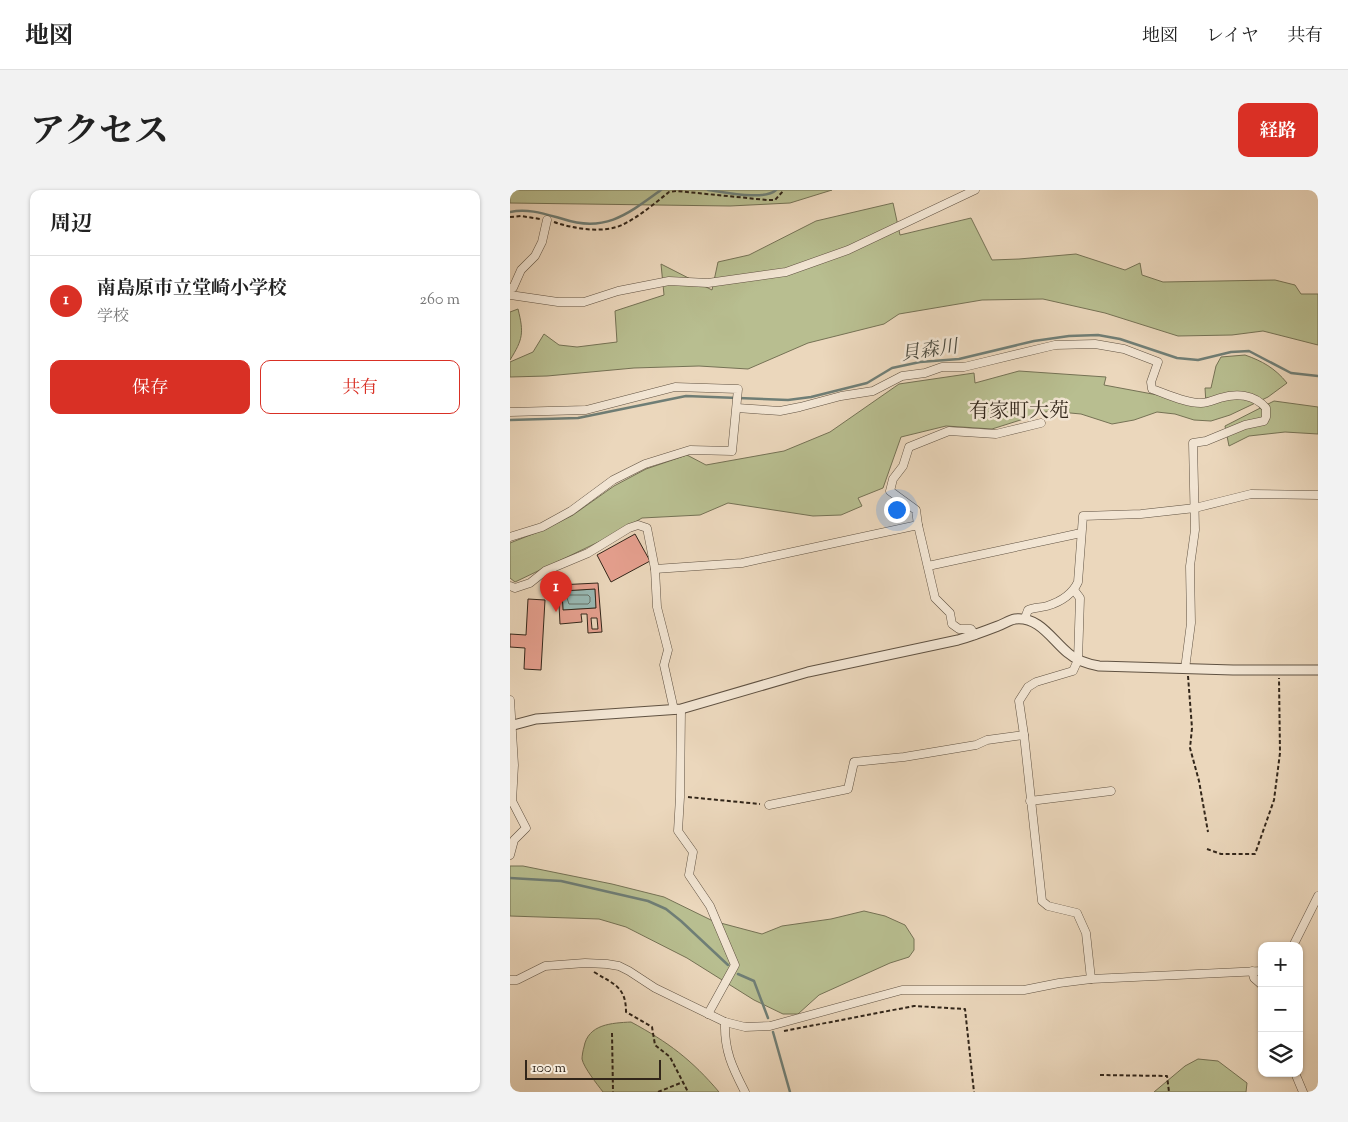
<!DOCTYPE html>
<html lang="ja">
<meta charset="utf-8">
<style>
:root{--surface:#fff;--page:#f2f2f2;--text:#222;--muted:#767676;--line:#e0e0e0;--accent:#d93025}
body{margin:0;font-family:"Sorts Mill Goudy","Noto Serif JP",serif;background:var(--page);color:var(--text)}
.controls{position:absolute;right:15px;bottom:15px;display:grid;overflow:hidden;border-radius:10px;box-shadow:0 1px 4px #0004}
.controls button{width:45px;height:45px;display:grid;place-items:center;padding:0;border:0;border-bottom:1px solid var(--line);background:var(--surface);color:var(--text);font:25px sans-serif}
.scale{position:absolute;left:15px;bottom:12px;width:136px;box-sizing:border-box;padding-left:5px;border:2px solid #32261a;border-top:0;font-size:14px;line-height:18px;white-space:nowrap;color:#32261a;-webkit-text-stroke:4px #f2e5d3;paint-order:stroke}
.you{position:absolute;left:386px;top:319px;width:18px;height:18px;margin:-12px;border:4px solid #fff;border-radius:50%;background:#1a73e8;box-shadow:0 0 0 8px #1a73e833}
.badge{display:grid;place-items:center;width:32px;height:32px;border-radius:50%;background:var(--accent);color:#fff;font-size:16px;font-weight:700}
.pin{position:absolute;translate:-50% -41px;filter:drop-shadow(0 1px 2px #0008)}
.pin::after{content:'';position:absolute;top:26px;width:18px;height:15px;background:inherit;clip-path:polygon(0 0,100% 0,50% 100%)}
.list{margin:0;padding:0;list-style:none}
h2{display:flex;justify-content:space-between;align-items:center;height:65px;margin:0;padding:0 20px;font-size:21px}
h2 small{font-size:16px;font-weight:400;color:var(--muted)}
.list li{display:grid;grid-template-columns:32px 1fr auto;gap:15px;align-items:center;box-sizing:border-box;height:90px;padding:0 20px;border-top:1px solid var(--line)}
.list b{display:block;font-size:19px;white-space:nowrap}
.list p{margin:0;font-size:16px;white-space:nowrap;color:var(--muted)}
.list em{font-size:16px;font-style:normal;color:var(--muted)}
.actions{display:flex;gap:10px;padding:15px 20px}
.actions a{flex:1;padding:11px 0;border:1px solid var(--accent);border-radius:10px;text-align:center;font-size:18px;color:var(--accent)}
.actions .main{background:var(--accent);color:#fff}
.icon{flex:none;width:28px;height:28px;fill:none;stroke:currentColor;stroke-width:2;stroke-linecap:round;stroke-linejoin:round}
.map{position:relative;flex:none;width:808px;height:902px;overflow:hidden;border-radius:10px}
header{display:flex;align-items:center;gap:30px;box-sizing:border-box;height:70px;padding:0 25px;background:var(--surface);border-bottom:1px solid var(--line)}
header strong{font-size:24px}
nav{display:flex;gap:28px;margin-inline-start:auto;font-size:18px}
.intro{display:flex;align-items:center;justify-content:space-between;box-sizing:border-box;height:120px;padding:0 30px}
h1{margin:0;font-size:35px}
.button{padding:12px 22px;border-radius:10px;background:var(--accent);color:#fff;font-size:18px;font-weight:700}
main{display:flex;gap:30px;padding:0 30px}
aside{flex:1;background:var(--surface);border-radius:10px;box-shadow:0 1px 4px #0004}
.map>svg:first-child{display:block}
.green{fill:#b8be90;stroke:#757255}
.water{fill:#98b9b4;stroke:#6f7e76}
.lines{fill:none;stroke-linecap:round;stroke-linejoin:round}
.shore{stroke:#657067;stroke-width:1}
.stream{stroke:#6f7e76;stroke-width:2.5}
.building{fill:#e6a08f;stroke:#32261a;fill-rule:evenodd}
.minor-casing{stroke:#605242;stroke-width:9}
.tertiary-casing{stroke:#605242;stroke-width:11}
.path{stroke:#32261a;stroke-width:2;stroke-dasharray:4 2.5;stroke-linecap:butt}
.minor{stroke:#f2e5d3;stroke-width:8}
.tertiary{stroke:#f2e5d3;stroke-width:9}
.labels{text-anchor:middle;stroke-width:5;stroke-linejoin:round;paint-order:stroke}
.water-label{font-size:19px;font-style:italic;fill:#4c4b40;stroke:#f2e5d3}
.quarter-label{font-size:20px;fill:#32261a;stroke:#f2e5d3}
</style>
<header>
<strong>地図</strong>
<nav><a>地図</a><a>レイヤ</a><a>共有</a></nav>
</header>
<div class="intro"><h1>アクセス</h1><a class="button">経路</a></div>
<main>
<aside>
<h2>周辺<small></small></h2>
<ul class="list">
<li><span class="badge">1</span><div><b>南島原市立堂崎小学校</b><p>学校</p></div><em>260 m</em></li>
</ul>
<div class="actions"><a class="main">保存</a><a>共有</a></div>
</aside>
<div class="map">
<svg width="808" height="902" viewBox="0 0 808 902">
<rect width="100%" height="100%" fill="#ebd7bc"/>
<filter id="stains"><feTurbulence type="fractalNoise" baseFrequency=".004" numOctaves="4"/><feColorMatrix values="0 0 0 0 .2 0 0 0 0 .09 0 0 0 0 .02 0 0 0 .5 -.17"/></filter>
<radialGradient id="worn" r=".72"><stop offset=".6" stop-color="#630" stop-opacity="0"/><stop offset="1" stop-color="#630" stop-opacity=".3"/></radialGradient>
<g class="green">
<polygon points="0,0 322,0 280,13 220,16 0,13"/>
<polygon points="383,13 390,45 461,28 482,70 509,69 566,64 615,80 630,73 632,85 653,92 765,90 785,95 791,104 808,104 808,155 753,141 722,145 668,146 595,123 533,109 472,110 389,124 374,134 298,153 238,179 189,176 124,178 37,186 0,187 0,172 23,162 34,144 49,155 67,157 107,152 105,121 154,105 151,74 202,100 208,72 239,65 306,31"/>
<path d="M 8,119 C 14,143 13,149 0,170 L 0,122 Z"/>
<path d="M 735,165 C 752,171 765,178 777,193 L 758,207 L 720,225 L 701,231 L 684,230 L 665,224 L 647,222 L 624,230 L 602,234 L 571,224 L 539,221 L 482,239 L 436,236 L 391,247 L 373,298 L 348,308 L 352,316 L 331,325 L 303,326 L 218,313 L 190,325 L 132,328 L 101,346 L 5,392 L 0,388 L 0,353 L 33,340 L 63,325 L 104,296 L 136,279 L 177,265 L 196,275 L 274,261 L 320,242 L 389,194 L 464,183 L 465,193 L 509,181 L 596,187 L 594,195 L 696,214 L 695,198 L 701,198 L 706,176 L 711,167 Z"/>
<polygon points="764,211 808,217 808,244 775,242 739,246 719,256 715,236"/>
<polygon points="0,676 13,676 102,694 154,707 203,731 252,744 272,736 321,729 354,721 375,726 395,735 404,749 404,760 399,767 380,773 309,805 288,824 273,824 244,810 177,768 116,737 89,729 0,726"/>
<path d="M 121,832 C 158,852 182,870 209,902 L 93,902 C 87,894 74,878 72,869 C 72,866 73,860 74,857 C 78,834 102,833 121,832 Z"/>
<polygon points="688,869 708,871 737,893 736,902 644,902 675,876"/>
</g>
<polygon class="water" points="85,399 86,418 53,420 52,401"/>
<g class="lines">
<polygon class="shore" points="60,405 78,405 80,407 80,412 78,414 59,414 57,408"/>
<g class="stream">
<path d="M 198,0 C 214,2 254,11 266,0"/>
<path d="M 0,22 C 18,18 35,24 53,29 C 95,43 118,24 151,0"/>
<polyline points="0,230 68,228 176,206 278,210 301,207 357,193 382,178 410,172 449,169 524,151 559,146 588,145 610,149 667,168 688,170 721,162 739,161 781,183 808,186"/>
<polyline points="0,688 51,691 138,711 156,719 171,731 218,775"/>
<polyline points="228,784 244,791 258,828"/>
<polyline points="263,842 280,902"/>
</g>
</g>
<g class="building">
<polygon points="125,344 140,371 101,392 87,365"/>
<path d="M 88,393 L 92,442 L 78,443 L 77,424 L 71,424 L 72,432 L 50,434 L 48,395 ZM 85,399 L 86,418 L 53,420 L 52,401 ZM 81,428 L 87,428 L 88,439 L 82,439 Z"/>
<polygon points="18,409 35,410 31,480 14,479 15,458 0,457 0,444 16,445"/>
</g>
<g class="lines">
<defs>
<g id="minor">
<polyline points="0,98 3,98 11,80 25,66 32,52 37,30"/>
<polyline points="0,105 48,112 74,112 108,101 159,91 198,93 276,82 338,60 465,0"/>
<path d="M 227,218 L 270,221 L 290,217 L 331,206 L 363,201 L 392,186 L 415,183 L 432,177 L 454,177 L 545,155 L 585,154 L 614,159 L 648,172 L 641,192 L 642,199 C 657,204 675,213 691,213 C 697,213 704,210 710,208 C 726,203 744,204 756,218 L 756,227 L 754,231 L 735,235 L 696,251 L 683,253 L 685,340 L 680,376 L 681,433 L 675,479"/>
<polyline points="0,222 76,220 165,197 228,199 222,261 180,260 135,274 103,290 61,321 32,337 0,347"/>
<polyline points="408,335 406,320 380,301 383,289 393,276 399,257 439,241 486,244 531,233"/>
<polyline points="418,376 571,343"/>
<polyline points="145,379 232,373 408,335 425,408 440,423 442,434 449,439 461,439 465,445"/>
<polyline points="0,396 5,398 20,393 35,381 78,363 119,338 128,335 137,338 145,379 147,417 158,460 154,475 164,520"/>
<path d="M 515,428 L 518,420 C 524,417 530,418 537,416 C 550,412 562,405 568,392 L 573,326 L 631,324 L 685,318 L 741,304 L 808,305"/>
<polyline points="171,519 170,607 168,641 183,662 179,685 200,716 225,775 198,824"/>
<polyline points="514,545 532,711 538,716 567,723 576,743 581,789"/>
<polyline points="520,611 601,601"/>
<polyline points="259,615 338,599 344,572 394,567 466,555 477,550 514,545 509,511 518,497 526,492 563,481 568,470 570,408 564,400"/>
<polyline points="0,665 4,650 16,638 2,611 4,575 0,510"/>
<polyline points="783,756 808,706"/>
<polyline points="742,781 744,788 752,795"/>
<polyline points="0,790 7,790 35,776 75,773 97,774 109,776 119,781 145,798 215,832 235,837 260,836 392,800 514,800 549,793 581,789 752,781"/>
<path d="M 215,832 C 214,860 222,877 235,902"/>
<polyline points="785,883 793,902"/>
</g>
<path id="tertiary" d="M 0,536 L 26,529 L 171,519 L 298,482 L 448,450 C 462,446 475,441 488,436 C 494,434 499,430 505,429 C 529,426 542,450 558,463 C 567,471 578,474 589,476 L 723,480 L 808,480"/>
</defs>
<use href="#minor" class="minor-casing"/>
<use href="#tertiary" class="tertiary-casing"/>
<g class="path">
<polyline points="0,27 11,26 30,29"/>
<path d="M 44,32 C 64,39 95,44 114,34 C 130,26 145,13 159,2 L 167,1 L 257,10 L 265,10 L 274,0"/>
<polyline points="678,486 682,538 680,558 689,591 698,642"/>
<polyline points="178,607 250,614"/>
<polyline points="697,659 711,664 745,664 764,610 770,563 769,488"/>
<path d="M 84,782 C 103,794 116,796 116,822 L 142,837 L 145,855 L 160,867 L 178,902"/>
<polyline points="274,841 404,816 455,819 464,902"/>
<polyline points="102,843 103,902"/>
<polyline points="590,885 657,886 659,902"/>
<polyline points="148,902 173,892"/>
</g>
<use href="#minor" class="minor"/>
<use href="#tertiary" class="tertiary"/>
</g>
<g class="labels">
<g class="water-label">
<text transform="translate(419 159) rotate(-8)" y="7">貝森川</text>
</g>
<g class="quarter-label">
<text x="509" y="227">有家町大苑</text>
</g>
</g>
<rect width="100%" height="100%" filter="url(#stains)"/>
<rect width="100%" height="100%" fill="url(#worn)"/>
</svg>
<div class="controls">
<button>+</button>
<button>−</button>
<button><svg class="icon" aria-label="layers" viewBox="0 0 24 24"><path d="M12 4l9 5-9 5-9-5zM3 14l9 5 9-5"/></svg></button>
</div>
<div class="scale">100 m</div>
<div class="you"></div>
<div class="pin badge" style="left:46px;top:422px">1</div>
</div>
</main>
